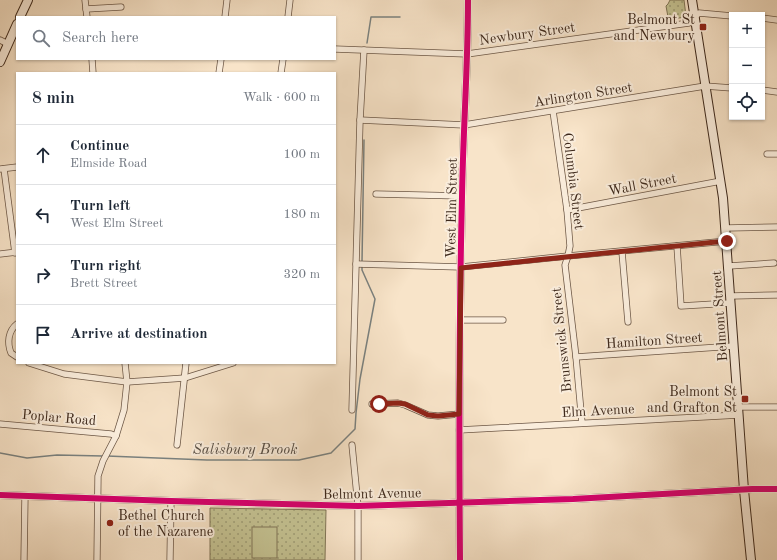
<!DOCTYPE html>
<meta charset="utf-8">
<style>
:root{--surface:#fff;--page:#f6f6f7;--text:#1f2937;--muted:#747a83;--line:#e0e1e3}
body{margin:0;font-family:"Old Standard TT",serif;background:var(--page);color:var(--text)}
.controls{position:absolute;right:12px;top:12px;display:grid;overflow:hidden;border-radius:0px;box-shadow:0 1px 3px #0004}
.controls button{width:36px;height:36px;display:grid;place-items:center;padding:0;border:0;border-bottom:1px solid var(--line);background:var(--surface);color:var(--text);font:20px sans-serif}
.stop{position:absolute;width:12px;height:12px;margin:-9px;border:3px solid #8f2418;border-radius:50%;background:#fff}
.stop.end{background:#8f2418;border-color:#fff;box-shadow:0 1px 4px #0008}
.list{margin:0;padding:0;list-style:none}
h2{display:flex;justify-content:space-between;align-items:center;height:52px;margin:0;padding:0 16px;font-size:17px}
h2 small{font-size:13px;font-weight:400;color:var(--muted)}
.list li{display:grid;grid-template-columns:26px 1fr auto;gap:12px;align-items:center;box-sizing:border-box;height:60px;padding:0 16px;border-top:1px solid var(--line)}
.list b{display:block;font-size:15px;white-space:nowrap}
.list p{margin:0;font-size:13px;white-space:nowrap;color:var(--muted)}
.list em{font-size:13px;font-style:normal;color:var(--muted)}
.icon{flex:none;width:22px;height:22px;fill:none;stroke:currentColor;stroke-width:2;stroke-linecap:round;stroke-linejoin:round}
.map{position:relative;flex:none;width:777px;height:560px;overflow:hidden}
.search{position:absolute;background:var(--surface);box-shadow:0 1px 3px #0004;left:16px;top:16px;width:320px;height:44px;display:flex;align-items:center;gap:10px;box-sizing:border-box;padding:0 14px;border-radius:0px;color:var(--muted);font-size:15px}
.panel{position:absolute;background:var(--surface);box-shadow:0 1px 3px #0004;left:16px;top:72px;width:320px;height:292px;border-radius:0px}
.map>svg:first-child{display:block}
.green{fill:url(#green-dots);stroke:#807556}
.pitch{fill:#c4c292;stroke:#807556}
.lines{fill:none;stroke-linecap:round;stroke-linejoin:round}
.stream{stroke:#7a817f;stroke-width:1.5}
.minor-casing{stroke:#6c5746;stroke-width:7}
.tertiary-casing{stroke:#6c5746;stroke-width:8}
.secondary-casing{stroke:#3d281b;stroke-width:10}
.minor{stroke:#faeddc;stroke-width:5.5}
.tertiary{stroke:#faeddc;stroke-width:7}
.secondary{stroke:#faeddc;stroke-width:8}
.cycleway-casing{stroke:#faeddc;stroke-width:8}
.cycleway{stroke:#d6006c;stroke-width:6}
.route{stroke:#8f2418;stroke-width:5}
.poi-dot{fill:#8f2418;stroke:#faeddc;stroke-width:1.5}
.labels{text-anchor:middle;stroke-width:4;stroke-linejoin:round;paint-order:stroke}
.poi-label{font-size:14px;fill:#3d281b;stroke:#faeddc;text-anchor:end}
.street-label{font-size:14px;fill:#3d281b;stroke:#faeddc}
.water-label{font-size:15px;font-style:italic;fill:#564d44;stroke:#faeddc}
</style>
<div class="map">
<svg width="777" height="560" viewBox="0 0 777 560">
<defs>
<pattern id="green-dots" width="8" height="8" patternUnits="userSpaceOnUse"><rect width="8" height="8" fill="#c4c292"/><path d="M2 2h.1M6 6h.1" fill="none" stroke="#a09e76" stroke-width="1.8" stroke-linecap="round"/></pattern>
</defs>
<rect width="100%" height="100%" fill="#f8e4c9"/>
<filter id="stains"><feTurbulence type="fractalNoise" baseFrequency=".005" numOctaves="4"/><feColorMatrix values="0 0 0 0 .2 0 0 0 0 .09 0 0 0 0 .02 0 0 0 .5 -.17"/></filter>
<radialGradient id="worn" r=".72"><stop offset=".6" stop-color="#630" stop-opacity="0"/><stop offset="1" stop-color="#630" stop-opacity=".3"/></radialGradient>
<g class="green">
<polygon points="670,0 684,0 686,16 685,17 673,19 668,17 666,6 668,4"/>
<polygon points="210,508 326,510 325,560 210,560"/>
</g>
<rect class="pitch" x="252" y="527" width="25" height="31"/>
<g class="lines">
<g class="stream">
<polyline points="367,43 371,17 400,17"/>
<polyline points="362,262 364,140"/>
<polyline points="0,453 27,458 57,455 103,456"/>
<polyline points="107,456 207,460 299,460 331,453 355,429 356,413 360,379 375,299 362,270 362,266"/>
</g>
<defs>
<g id="minor">
<polyline points="85,0 87,17"/>
<polyline points="86,9 121,7"/>
<polyline points="225,17 227,0"/>
<polyline points="288,17 290,0"/>
<polyline points="762,18 777,20"/>
<polyline points="0,40 8,44"/>
<polyline points="335,49 467,54 689,23 699,13 732,16"/>
<polyline points="92,59 93,73"/>
<polyline points="219,73 221,59"/>
<polyline points="281,73 283,59"/>
<polyline points="762,90 777,92"/>
<polyline points="553,111 567,210 570,246 568,256 565,265 576,357 582,423"/>
<polyline points="360,120 464,125 705,86 732,88"/>
<polyline points="767,154 777,154"/>
<polyline points="0,169 17,167"/>
<polyline points="4,169 15,253"/>
<polyline points="376,194 462,196"/>
<polyline points="567,210 721,181"/>
<polyline points="726,228 777,227"/>
<polyline points="677,246 681,306 731,303"/>
<polyline points="622,252 628,322"/>
<polyline points="0,254 17,252"/>
<polyline points="356,264 461,267 568,256 727,241"/>
<polyline points="729,266 774,263"/>
<polyline points="731,296 777,295"/>
<polyline points="460,320 503,320"/>
<path d="M 17,324 C 8,331 7,343 11,353 L 17,357"/>
<polyline points="576,357 734,346"/>
<polyline points="29,363 64,374 127,382 185,378 233,363"/>
<polyline points="372,404 398,403 405,405 428,415 438,416 459,414"/>
<polyline points="738,407 777,407"/>
<polyline points="352,410 360,120 364,50"/>
<polyline points="0,424 111,434 116,436"/>
<polyline points="459,430 739,415"/>
<polyline points="177,445 186,363"/>
<polyline points="352,445 358,506 358,560"/>
<polyline points="24,560 25,496"/>
<polyline points="97,560 98,476 103,461 116,436 124,410 127,382 125,363"/>
<polyline points="170,560 171,501"/>
</g>
<g id="tertiary">
<polyline points="0,495 171,501 358,506 573,499 752,489 777,489"/>
<path d="M 460,560 C 459,439 459,318 462,197 C 463,131 468,66 468,0"/>
</g>
<g id="secondary">
<polyline points="692,0 723,198 744,490 751,560"/>
<polyline points="20,17 28,0"/>
<polyline points="0,62 17,24"/>
</g>
</defs>
<use href="#minor" class="minor-casing"/>
<use href="#tertiary" class="tertiary-casing"/>
<use href="#secondary" class="secondary-casing"/>
<use href="#minor" class="minor"/>
<use href="#tertiary" class="tertiary"/>
<use href="#secondary" class="secondary"/>
<defs>
<g id="cycleway">
<polyline points="0,495 171,501 358,506 573,499 752,489 777,489"/>
<path d="M 460,560 C 459,439 459,318 462,197 C 463,131 468,66 468,0"/>
</g>
</defs>
<use href="#cycleway" class="cycleway-casing"/>
<use href="#cycleway" class="cycleway"/>
</g>
<g class="lines">
<path class="route" d="M 379,404 L 398,403 L 405,404 L 428,415 L 438,416 L 459,414 L 461,268 C 550,258 638,250 727,241"/>
</g>
<g class="poi-dot">
<rect x="699" y="23" width="8" height="8" rx="2"/>
<rect x="741" y="395" width="8" height="8" rx="2"/>
<circle cx="110" cy="523" r="4"/>
</g>
<g class="labels">
<g class="poi-label">
<text x="695" y="24">Belmont St<tspan x="695" dy="16">and Newbury</tspan></text>
<text x="737" y="396">Belmont St<tspan x="737" dy="16">and Grafton St</tspan></text>
<text x="118" y="520" text-anchor="start">Bethel Church<tspan x="118" dy="16">of the Nazarene</tspan></text>
</g>
<g class="street-label">
<text transform="translate(527 33) rotate(-8)" y="5">Newbury Street</text>
<text transform="translate(583 94) rotate(-9)" y="5">Arlington Street</text>
<text transform="translate(574 181) rotate(83)" y="5">Columbia Street</text>
<text transform="translate(642 184) rotate(-11)" y="5">Wall Street</text>
<text transform="translate(451 208) rotate(-89)" y="5">West Elm Street</text>
<text transform="translate(719 316) rotate(-94)" y="5">Belmont Street</text>
<text transform="translate(561 340) rotate(-96)" y="5">Brunswick Street</text>
<text transform="translate(654 340) rotate(-4)" y="5">Hamilton Street</text>
<text transform="translate(598 410) rotate(-3)" y="5">Elm Avenue</text>
<text transform="translate(59 417) rotate(5)" y="5">Poplar Road</text>
<text transform="translate(372 493) rotate(-1)" y="5">Belmont Avenue</text>
</g>
<g class="water-label">
<text x="245" y="454">Salisbury Brook</text>
</g>
</g>
<rect width="100%" height="100%" filter="url(#stains)"/>
<rect width="100%" height="100%" fill="url(#worn)"/>
</svg>
<div class="controls">
<button>+</button>
<button>−</button>
<button><svg class="icon" aria-label="locate" viewBox="0 0 24 24"><circle cx="12" cy="12" r="6"/><path d="M12 2v4M12 18v4M2 12h4M18 12h4"/></svg></button>
</div>
<div class="stop" style="left:379px;top:404px"></div>
<div class="stop end" style="left:727px;top:241px"></div>
<div class="search"><svg class="icon" aria-label="search" viewBox="0 0 24 24"><circle cx="10" cy="10" r="6"/><path d="M15 15l6 6"/></svg>Search here</div>
<section class="panel">
<h2>8 min<small>Walk · 600 m</small></h2>
<ul class="list">
<li><svg class="icon" aria-label="ahead" viewBox="0 0 24 24"><path d="M12 20V5M6 11l6-6 6 6"/></svg><div><b>Continue</b><p>Elmside Road</p></div><em>100 m</em></li>
<li><svg class="icon" aria-label="left" viewBox="0 0 24 24"><path d="M17 20v-9H6M10 6l-5 5 5 5"/></svg><div><b>Turn left</b><p>West Elm Street</p></div><em>180 m</em></li>
<li><svg class="icon" aria-label="right" viewBox="0 0 24 24"><path d="M7 20v-9h11M14 6l5 5-5 5"/></svg><div><b>Turn right</b><p>Brett Street</p></div><em>320 m</em></li>
<li><svg class="icon" aria-label="arrive" viewBox="0 0 24 24"><path d="M6 21V4h12l-3 4 3 4H6"/></svg><div><b>Arrive at destination</b></div></li>
</ul>
</section>
</div>
